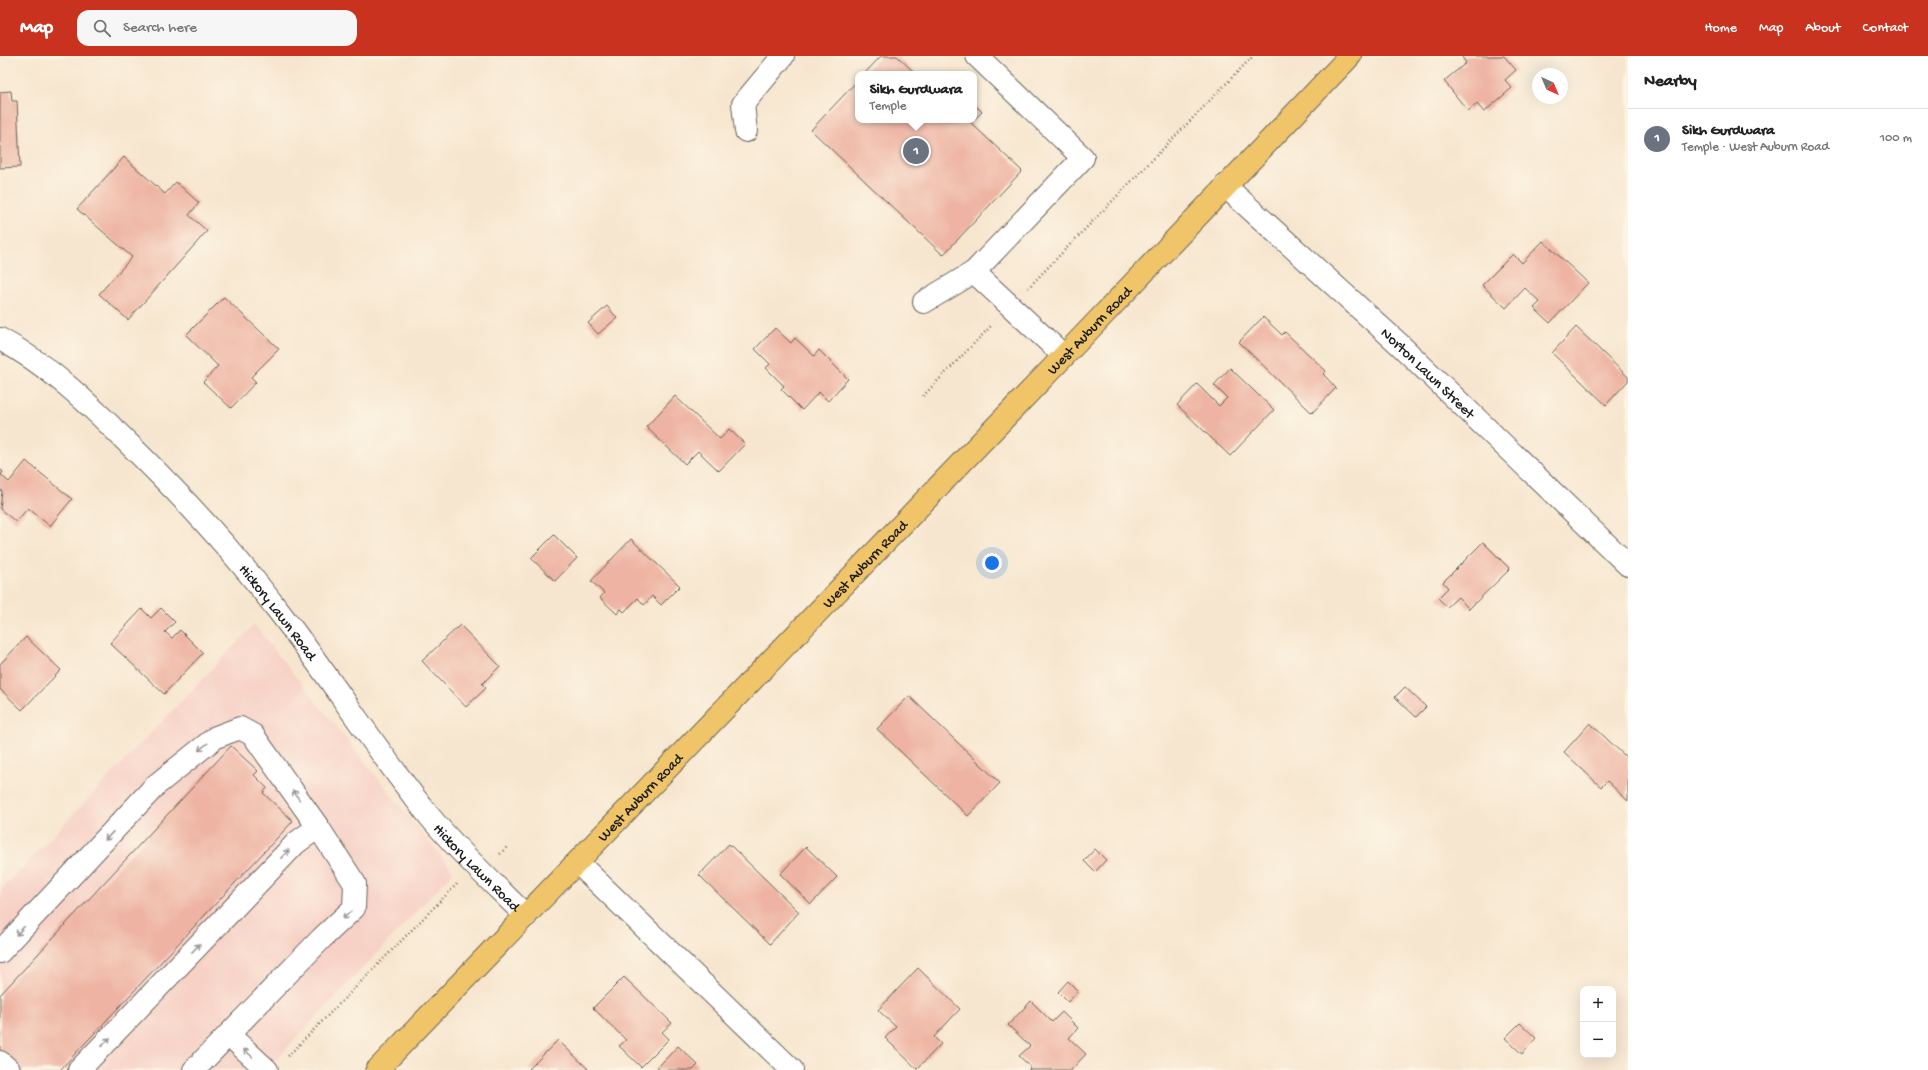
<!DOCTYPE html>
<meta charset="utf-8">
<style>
:root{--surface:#fff;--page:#f6f6f6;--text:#222;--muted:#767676;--line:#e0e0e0;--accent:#c8321e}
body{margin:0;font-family:"Gochi Hand",sans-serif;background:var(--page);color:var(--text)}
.controls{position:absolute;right:12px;bottom:12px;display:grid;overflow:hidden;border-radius:8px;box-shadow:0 4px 16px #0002}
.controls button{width:36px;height:36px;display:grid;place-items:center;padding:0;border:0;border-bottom:1px solid var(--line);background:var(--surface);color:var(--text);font:20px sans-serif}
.compass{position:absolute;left:1532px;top:12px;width:36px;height:36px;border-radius:50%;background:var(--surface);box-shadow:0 4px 16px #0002;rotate:136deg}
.you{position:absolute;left:992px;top:507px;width:14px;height:14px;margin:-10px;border:3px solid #fff;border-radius:50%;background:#1a73e8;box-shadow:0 0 0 6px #1a73e833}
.badge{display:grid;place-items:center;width:26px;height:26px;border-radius:50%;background:var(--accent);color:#fff;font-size:13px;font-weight:700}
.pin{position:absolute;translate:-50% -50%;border:2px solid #fff;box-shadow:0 1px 4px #0006}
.popup{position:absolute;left:855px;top:15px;width:122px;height:52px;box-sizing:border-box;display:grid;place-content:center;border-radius:8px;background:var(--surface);filter:drop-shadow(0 1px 3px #0005);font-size:13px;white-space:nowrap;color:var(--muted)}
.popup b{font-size:15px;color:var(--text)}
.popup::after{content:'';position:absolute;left:50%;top:100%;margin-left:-8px;border:8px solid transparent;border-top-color:var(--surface)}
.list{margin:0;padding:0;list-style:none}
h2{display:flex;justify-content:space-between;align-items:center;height:52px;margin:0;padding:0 16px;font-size:17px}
h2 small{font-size:13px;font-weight:400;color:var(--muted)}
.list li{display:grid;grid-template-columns:26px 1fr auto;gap:12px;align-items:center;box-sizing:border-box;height:60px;padding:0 16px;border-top:1px solid var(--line)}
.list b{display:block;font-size:15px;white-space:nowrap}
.list p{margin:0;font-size:13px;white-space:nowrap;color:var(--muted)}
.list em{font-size:13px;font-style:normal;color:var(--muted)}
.icon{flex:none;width:22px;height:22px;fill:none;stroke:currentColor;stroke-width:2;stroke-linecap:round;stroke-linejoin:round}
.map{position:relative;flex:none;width:1628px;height:1014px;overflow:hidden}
header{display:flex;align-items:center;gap:24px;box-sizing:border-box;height:56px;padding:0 20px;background:var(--accent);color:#fff}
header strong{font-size:19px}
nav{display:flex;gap:22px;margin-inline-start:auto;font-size:14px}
.search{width:280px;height:36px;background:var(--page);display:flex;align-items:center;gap:10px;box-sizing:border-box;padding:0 14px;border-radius:12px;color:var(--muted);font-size:15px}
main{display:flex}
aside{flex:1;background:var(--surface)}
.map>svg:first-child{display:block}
.built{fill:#f7d1c6}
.building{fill:#eeb3a2}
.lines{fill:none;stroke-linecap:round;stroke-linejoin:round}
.minor-casing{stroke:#69635b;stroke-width:24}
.major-casing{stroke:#69635b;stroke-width:24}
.path{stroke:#69635b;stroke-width:2.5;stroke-dasharray:1 3;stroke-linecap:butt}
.minor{stroke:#fff;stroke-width:22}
.major{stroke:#f0c469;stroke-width:22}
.oneway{stroke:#999}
.labels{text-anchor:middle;stroke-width:4;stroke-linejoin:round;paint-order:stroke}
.street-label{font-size:15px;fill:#1c1c1c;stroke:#fcf5e5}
</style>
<header>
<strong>Map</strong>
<div class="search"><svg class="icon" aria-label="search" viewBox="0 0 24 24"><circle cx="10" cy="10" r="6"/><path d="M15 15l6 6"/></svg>Search here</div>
<nav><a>Home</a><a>Map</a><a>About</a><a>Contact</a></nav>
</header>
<main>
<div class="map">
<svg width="1628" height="1014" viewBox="0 0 1628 1014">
<rect width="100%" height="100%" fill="#fcf5e5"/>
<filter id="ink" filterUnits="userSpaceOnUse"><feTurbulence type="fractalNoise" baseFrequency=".025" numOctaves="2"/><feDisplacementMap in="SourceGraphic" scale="8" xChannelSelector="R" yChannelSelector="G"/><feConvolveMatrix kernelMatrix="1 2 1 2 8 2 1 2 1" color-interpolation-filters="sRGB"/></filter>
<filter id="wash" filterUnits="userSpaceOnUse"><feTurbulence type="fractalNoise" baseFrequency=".012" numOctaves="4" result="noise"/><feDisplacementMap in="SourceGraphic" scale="16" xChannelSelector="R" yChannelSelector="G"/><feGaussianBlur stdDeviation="0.9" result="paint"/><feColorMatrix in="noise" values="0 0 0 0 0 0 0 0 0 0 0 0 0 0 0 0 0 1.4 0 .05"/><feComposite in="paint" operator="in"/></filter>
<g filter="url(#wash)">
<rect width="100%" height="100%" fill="#f7e6cf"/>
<polygon class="built" points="254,569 454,816 266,1014 0,1014 0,835"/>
<g id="blocks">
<g class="building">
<polygon points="881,0 897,0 916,18 864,18"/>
<polygon points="1463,0 1504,0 1516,14 1505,24 1512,32 1484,56 1477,48 1468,55 1444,25 1466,7 1462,1"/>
<polygon points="858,24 858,64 974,64 971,67 1022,115 943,199 811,74"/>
<polygon points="11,35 12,45 17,45 20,111 0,112 0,36"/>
<polygon points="974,48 982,56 974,64"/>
<polygon points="124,101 165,138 176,126 199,147 189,159 207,175 128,264 99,238 132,201 77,153"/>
<polygon points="1543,185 1588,227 1550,267 1534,252 1540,246 1525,232 1506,252 1482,229 1513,198 1522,207"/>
<polygon points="224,241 279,293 251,321 256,326 231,352 203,326 218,310 186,279"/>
<polygon points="607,250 617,262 598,278 588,267"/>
<polygon points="1263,261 1282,279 1285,276 1326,315 1323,318 1336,332 1312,357 1239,286"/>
<polygon points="1576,271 1628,321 1628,325 1606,349 1552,297"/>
<polygon points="775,272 791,287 795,282 814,300 819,294 848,323 828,345 819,336 802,354 781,333 784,330 766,312 770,308 755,293"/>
<polygon points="1230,312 1274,354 1230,400 1177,349 1197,328 1219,350 1227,342 1214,329"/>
<polygon points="675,340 720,383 729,373 745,388 719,415 698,395 685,408 646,371"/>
<polygon points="26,405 72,443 50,470 28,452 16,466 0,453 2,435 0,434 0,413 3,416 1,419 9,426"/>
<polygon points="554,479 577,502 555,525 531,502"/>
<polygon points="631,483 680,530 661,549 652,540 644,549 638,542 624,556 621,553 617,558 600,542 604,537 591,525"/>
<polygon points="1483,486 1510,513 1469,553 1458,541 1447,551 1438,542 1448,532 1443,526"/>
<polygon points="161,552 175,566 165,576 172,582 180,574 203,597 164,638 110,587 142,553 151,562"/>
<polygon points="460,569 500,610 482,628 486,632 466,651 422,605"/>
<polygon points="26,581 61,614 22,654 0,633 0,608"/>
<polygon points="1405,631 1426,651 1416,661 1395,641"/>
<polygon points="909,640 1000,727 968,760 877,673"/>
<polygon points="1590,667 1626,701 1628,699 1628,745 1607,725 1601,731 1564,696"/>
<polygon points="231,690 258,715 254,719 267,732 263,737 293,765 60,1014 19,1014 0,996 0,939"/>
<polygon points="729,788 799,856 770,888 699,819"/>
<polygon points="806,791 837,821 811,848 780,818"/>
<polygon points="1095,793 1106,804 1095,816 1084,805"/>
<polygon points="918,912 960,953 934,981 941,988 917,1013 885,982 896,971 878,954"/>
<polygon points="624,921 672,967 662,976 669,983 641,1011 619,990 626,984 593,952"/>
<polygon points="1068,925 1078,935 1068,946 1058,936"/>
<polygon points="1031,945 1052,966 1062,956 1078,972 1069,982 1086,998 1071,1014 1028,1014 1031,1011 1019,1000 1030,990 1008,969"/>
<polygon points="1520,967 1536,982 1522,998 1505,982"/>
<polygon points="558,984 589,1014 528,1014"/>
<polygon points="678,990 698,1009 693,1014 655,1014"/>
</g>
</g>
</g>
<g filter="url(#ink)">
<use href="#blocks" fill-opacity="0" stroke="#69635b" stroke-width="1"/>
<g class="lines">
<defs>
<g id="minor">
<polyline points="977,0 1083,102 974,216 1064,300"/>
<polyline points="746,75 743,48 783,0"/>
<path id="s1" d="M 1225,130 L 1398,287 L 1628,509"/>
<polyline points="924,246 974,216"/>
<path id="s2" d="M 0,283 C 50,310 88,347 128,387 C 180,438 229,490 273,548 C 328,617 374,692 430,761 C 459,796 493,827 526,860"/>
<polyline points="578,807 792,1014"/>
<polyline points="0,896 156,729 216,681 240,672 253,679 318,771"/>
<polyline points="229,979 267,1014"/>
<polyline points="0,1006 9,1014"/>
<polyline points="79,1014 296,787 318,771 355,828 354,852 322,882 194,1014"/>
</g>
<g id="major">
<path id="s3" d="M 377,1014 L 1064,300 L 1350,0"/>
</g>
</defs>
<use href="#minor" class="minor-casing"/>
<use href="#major" class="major-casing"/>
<g class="path">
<polyline points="1028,232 1253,0"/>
<polyline points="923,340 992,269"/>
<polyline points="500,798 508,790"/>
<polyline points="288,1000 457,828"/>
</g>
<use href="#minor" class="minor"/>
<use href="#major" class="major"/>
</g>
<defs><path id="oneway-shaft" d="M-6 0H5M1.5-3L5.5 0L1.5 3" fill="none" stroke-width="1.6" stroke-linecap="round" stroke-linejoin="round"/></defs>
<g class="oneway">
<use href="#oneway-shaft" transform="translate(203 691) rotate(141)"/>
<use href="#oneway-shaft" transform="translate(296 739) rotate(-125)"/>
<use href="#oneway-shaft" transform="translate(109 780) rotate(133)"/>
<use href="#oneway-shaft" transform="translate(285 798) rotate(-46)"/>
<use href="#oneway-shaft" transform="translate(347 859) rotate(138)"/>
<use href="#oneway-shaft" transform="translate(20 875) rotate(133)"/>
<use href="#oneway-shaft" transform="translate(196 892) rotate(-46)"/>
<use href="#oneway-shaft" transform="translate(106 986) rotate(-46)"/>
<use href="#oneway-shaft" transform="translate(248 997) rotate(-138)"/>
</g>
</g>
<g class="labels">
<g class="street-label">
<text dy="5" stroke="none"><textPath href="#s3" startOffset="1027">West Auburn Road</textPath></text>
<text dy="5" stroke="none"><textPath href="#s1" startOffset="276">Norton Lawn Street</textPath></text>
<text dy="5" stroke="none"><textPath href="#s3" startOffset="703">West Auburn Road</textPath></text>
<text dy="5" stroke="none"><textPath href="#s2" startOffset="392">Hickory Lawn Road</textPath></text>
<text dy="5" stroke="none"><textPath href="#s3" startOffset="379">West Auburn Road</textPath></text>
<text dy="5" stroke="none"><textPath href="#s2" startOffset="716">Hickory Lawn Road</textPath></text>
</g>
</g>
</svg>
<div class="controls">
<button>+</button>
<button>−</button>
</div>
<svg class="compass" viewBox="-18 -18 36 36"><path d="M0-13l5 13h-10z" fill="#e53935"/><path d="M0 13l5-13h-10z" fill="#767676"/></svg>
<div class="you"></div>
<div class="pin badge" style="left:916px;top:95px;background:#6b7280">1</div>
<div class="popup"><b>Sikh Gurdwara</b>Temple</div>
</div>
<aside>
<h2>Nearby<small></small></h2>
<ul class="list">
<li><span class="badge" style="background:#6b7280">1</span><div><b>Sikh Gurdwara</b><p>Temple · West Auburn Road</p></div><em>100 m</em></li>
</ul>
</aside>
</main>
